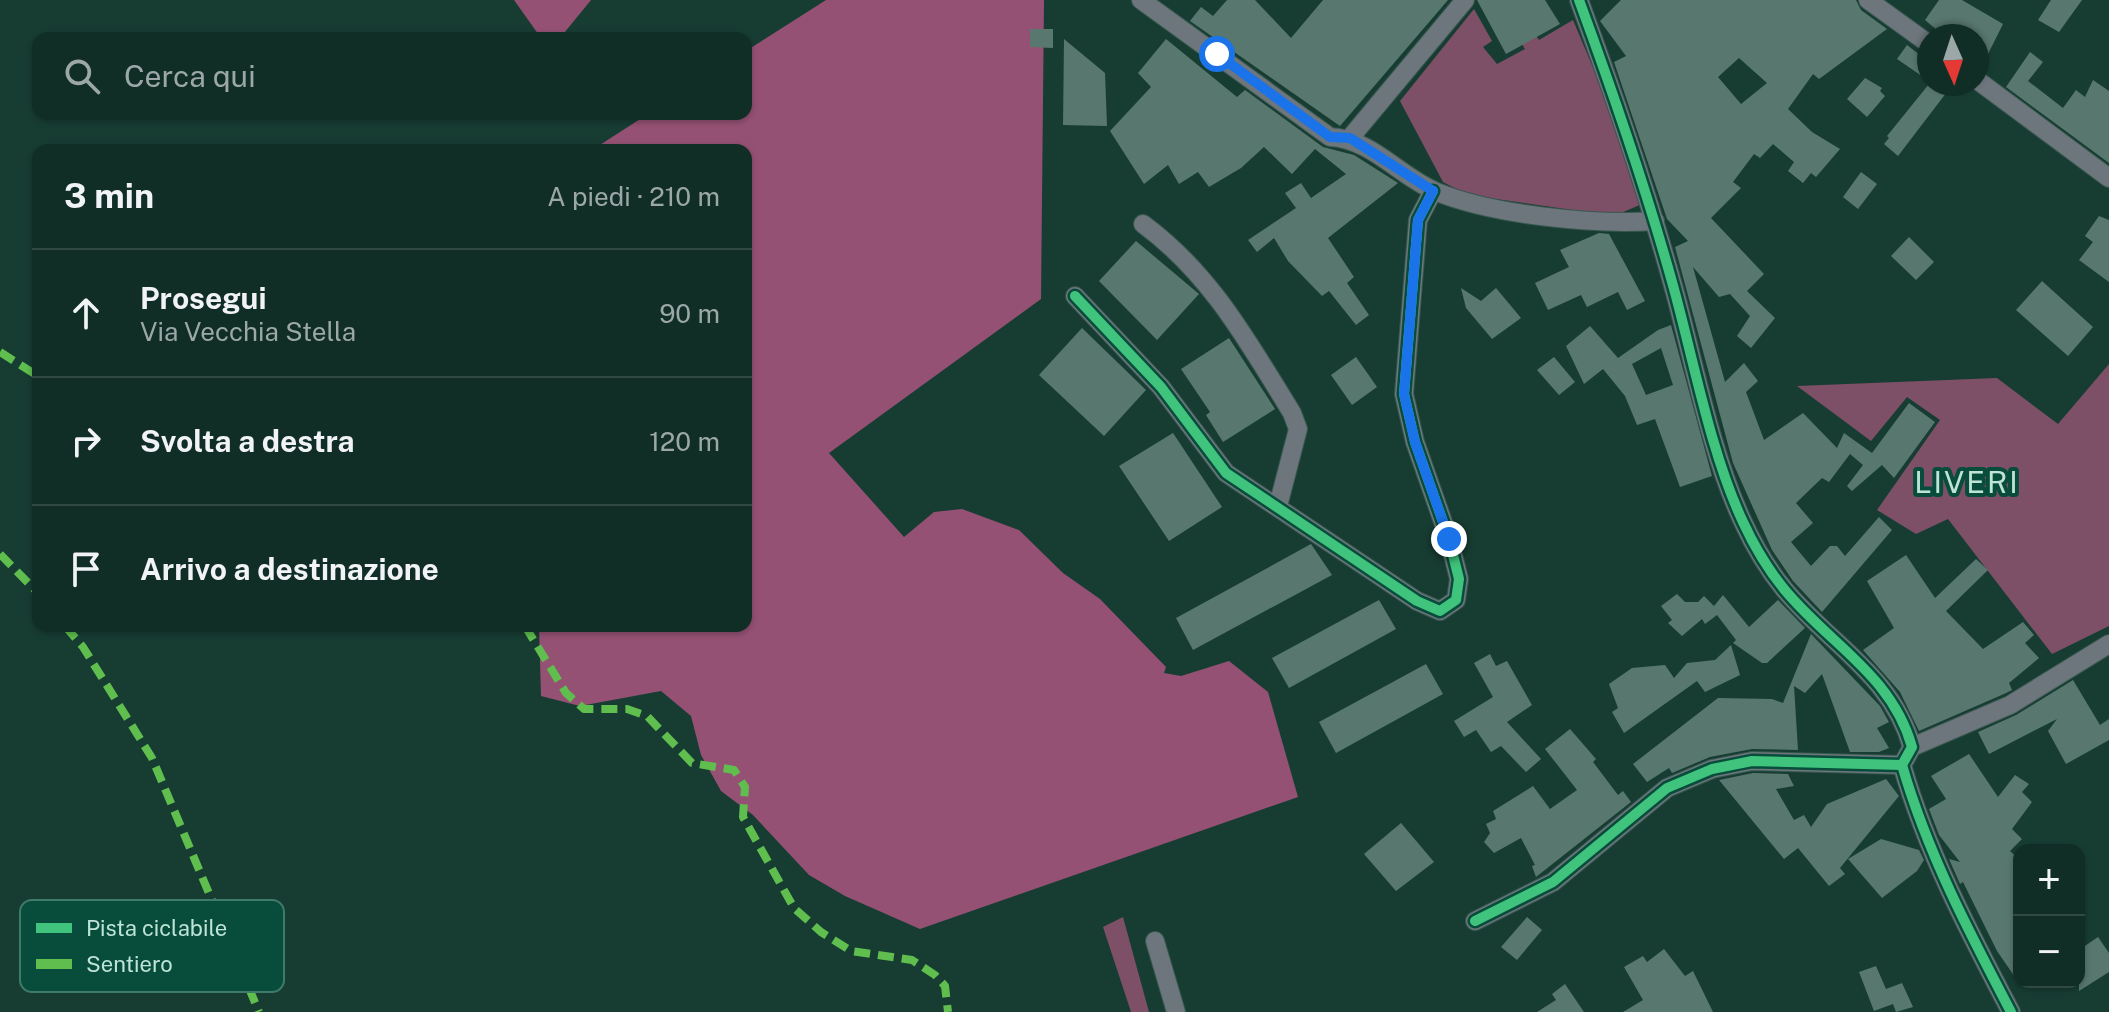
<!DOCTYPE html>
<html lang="it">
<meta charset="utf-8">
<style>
:root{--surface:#112e26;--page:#1a362e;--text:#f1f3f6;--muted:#9ca8a7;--line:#304a43}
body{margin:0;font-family:"Public Sans",sans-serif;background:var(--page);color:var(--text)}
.controls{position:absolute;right:24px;bottom:24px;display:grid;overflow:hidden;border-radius:16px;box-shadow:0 2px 6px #0004}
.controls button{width:72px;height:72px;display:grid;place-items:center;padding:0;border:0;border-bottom:2px solid var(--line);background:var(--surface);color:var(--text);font:40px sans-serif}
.compass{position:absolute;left:1917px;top:24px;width:72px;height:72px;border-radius:50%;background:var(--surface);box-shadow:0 2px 6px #0004;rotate:177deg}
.stop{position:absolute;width:24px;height:24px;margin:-18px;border:6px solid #1a73e8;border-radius:50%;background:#fff}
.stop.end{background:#1a73e8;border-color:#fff;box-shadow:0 2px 8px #0008}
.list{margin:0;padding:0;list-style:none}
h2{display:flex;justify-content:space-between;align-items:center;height:104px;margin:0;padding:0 32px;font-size:34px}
h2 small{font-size:26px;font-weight:400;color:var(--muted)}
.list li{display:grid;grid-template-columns:52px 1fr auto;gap:24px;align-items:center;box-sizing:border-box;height:128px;padding:0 32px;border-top:2px solid var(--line)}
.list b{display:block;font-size:30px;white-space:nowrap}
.list p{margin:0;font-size:26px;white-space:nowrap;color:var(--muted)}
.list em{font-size:26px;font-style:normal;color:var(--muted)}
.icon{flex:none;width:44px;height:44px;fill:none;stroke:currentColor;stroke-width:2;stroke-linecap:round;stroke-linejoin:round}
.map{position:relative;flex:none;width:2109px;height:1012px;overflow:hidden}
.search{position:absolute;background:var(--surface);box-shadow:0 2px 6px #0004;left:32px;top:32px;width:720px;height:88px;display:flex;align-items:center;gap:20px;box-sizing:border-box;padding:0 28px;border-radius:16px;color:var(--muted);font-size:30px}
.panel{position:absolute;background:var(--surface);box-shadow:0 2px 6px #0004;left:32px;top:144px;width:720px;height:488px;border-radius:16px}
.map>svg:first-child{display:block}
.green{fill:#7e5067}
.forest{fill:#955174}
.building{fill:#58786f;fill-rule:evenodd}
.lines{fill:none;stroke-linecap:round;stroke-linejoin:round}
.minor-casing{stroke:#38584f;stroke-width:20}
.minor{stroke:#6c767c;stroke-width:18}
.quiet{stroke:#5fbe4e;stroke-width:8;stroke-dasharray:16 8;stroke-linecap:butt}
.cycleway-casing{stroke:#084c3b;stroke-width:15}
.cycleway{stroke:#40c37c;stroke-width:10}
.route{stroke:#1a73e8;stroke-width:10}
.labels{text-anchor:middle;stroke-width:8;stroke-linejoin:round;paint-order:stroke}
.quarter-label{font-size:30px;letter-spacing:2px;fill:#bee4d6;stroke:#084c3b}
.key{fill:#084c3b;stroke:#3f7a6a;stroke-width:2}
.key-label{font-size:22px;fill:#bee4d6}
</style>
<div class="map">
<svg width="2109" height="1012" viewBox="0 0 2109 1012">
<rect width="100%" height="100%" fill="#173d33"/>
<g class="green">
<polygon points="1474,9 1492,41 1483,47 1497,64 1525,49 1515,33 1529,25 1539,40 1573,20 1602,89 1642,204 1614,216 1468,195 1443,182 1400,101"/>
<polygon points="2109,364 2109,626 2052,654 1948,519 1916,534 1877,510 1940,420 1907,397 1871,441 1797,386 1997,378 2058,424"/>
<polygon points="1123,917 1149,1012 1131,1012 1103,927"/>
</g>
<g class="forest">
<polygon points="514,0 591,0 560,38 541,38"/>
<polygon points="826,0 1044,0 1041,299 829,453 904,537 934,512 962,509 1019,530 1063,573 1100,599 1166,667 1164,673 1181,676 1229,661 1268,692 1298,797 920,929 845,896 809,875 753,815 721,791 701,755 691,716 661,691 580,706 541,696 539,626 746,626 746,150 592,150 648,114 746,114 746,51"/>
</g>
<g class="building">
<polygon points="1227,0 1255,0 1291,38 1323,0 1448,0 1340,126 1190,21 1201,7 1213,16"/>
<polygon points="1477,0 1545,0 1560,24 1506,54"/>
<path d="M 1621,0 L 1856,0 L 1861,10 L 1887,29 L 1819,79 L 1813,74 L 1788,109 L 1812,132 L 1840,149 L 1816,177 L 1811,173 L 1803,183 L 1788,171 L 1794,162 L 1773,144 L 1760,158 L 1754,154 L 1733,182 L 1741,188 L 1711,218 L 1764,274 L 1747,291 L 1775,318 L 1751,348 L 1737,336 L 1750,316 L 1730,294 L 1719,297 L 1693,267 L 1725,382 L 1744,363 L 1758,381 L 1746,392 L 1764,440 L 1803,413 L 1837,448 L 1844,433 L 1872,453 L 1909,403 L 1935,422 L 1894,478 L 1882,465 L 1852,491 L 1847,486 L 1863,465 L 1850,454 L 1829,482 L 1822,478 L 1796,503 L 1813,523 L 1791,542 L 1811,566 L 1830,546 L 1837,546 L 1845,556 L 1879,517 L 1892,530 L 1822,612 L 1793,581 L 1772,550 L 1733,463 L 1675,247 L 1688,241 L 1667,219 L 1614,62 L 1626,56 L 1600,21 ZM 1739,58 L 1767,83 L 1741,104 L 1718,77 Z"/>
<polygon points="1939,0 1962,0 2003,24 1988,54 1977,48 1977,36 1944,36 1925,20"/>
<polygon points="2051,0 2082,0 2059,32 2038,20"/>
<polygon points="1030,29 1053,29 1053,48 1030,47"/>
<polygon points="1064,39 1105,73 1107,126 1063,125"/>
<polygon points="1166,39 1237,97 1245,90 1323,147 1354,155 1398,183 1328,238 1354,277 1347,283 1369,315 1356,325 1329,291 1322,296 1288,261 1274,238 1257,252 1248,240 1296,208 1285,193 1301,183 1311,198 1346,174 1315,149 1292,174 1264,147 1241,168 1209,187 1198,172 1179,184 1168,165 1144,184 1110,131 1151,87 1138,73"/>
<polygon points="1907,45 1929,62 1929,81 1897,59"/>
<polygon points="2030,52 2043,62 2028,81 2063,108 2076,90 2085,97 2093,80 2109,91 2109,163 2006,87"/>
<polygon points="1865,78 1882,88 1880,91 1885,96 1867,117 1847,99"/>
<polygon points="1929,84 1953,84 1898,156 1884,144 1889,138 1887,136"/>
<polygon points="1861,172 1877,184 1858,209 1843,197"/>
<polygon points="2099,216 2109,220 2109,282 2079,260 2093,242 2085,236"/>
<polygon points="1599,233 1609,234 1645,301 1627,310 1618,292 1587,307 1581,295 1548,310 1535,283 1569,267 1560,250"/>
<polygon points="1909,237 1934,262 1916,280 1891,256"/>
<polygon points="1136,241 1199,294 1157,340 1099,281"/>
<polygon points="2042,281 2093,327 2068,356 2016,310"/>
<polygon points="1461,288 1481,301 1496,288 1521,318 1492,339 1466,308"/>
<path d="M 1671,325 L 1712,476 L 1680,487 L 1655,419 L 1637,425 L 1625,396 L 1603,369 L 1584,384 L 1566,346 L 1590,326 L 1618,358 L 1658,330 ZM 1661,348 L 1673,385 L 1646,395 L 1632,364 Z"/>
<polygon points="1082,328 1146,390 1104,436 1039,375"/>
<polygon points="1229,338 1275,409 1223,442 1206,415 1210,412 1181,369"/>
<polygon points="1356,357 1377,387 1352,405 1331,375"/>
<polygon points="1554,357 1575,382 1559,395 1537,370"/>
<polygon points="1173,433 1222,507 1169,541 1119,466"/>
<polygon points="1311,544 1332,575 1193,650 1176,618"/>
<polygon points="1906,555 1935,598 1976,559 1988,570 1946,611 1983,649 2023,622 2034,635 2025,643 2039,658 2009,683 2012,690 2004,694 1919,731 1900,692 1863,650 1894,628 1867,581"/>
<polygon points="1677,594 1685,602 1698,602 1704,596 1714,606 1723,595 1749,627 1778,600 1805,628 1767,663 1762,663 1733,643 1736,640 1717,615 1705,624 1702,619 1682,636 1668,623 1672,620 1661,606"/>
<polygon points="1379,600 1396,629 1289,688 1272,658"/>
<polygon points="1811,634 1880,706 1889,722 1877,728 1889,748 1879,752 1850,752 1822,674 1805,693 1794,686 1798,750 1752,749 1710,757 1672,773 1669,768 1647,782 1633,764 1718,698 1772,699 1783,703"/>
<polygon points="1731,645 1740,675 1705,692 1697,681 1624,733 1612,712 1618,708 1609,684 1632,668 1665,665 1674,678 1687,663 1715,660"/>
<polygon points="1490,654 1496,666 1507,661 1532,705 1507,722 1541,759 1526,772 1501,746 1491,752 1476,730 1464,737 1454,721 1493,697 1474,663"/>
<polygon points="1426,664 1443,694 1336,753 1319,722"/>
<polygon points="2073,680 2100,725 2109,719 2109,740 2066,764 2048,731 2057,719 1989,754 1978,732 2016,715"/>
<polygon points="1570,729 1596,759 1593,762 1618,795 1623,791 1631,802 1536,877 1532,866 1535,865 1521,838 1494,853 1484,842 1490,833 1486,824 1496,819 1493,811 1533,786 1550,809 1577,790 1545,749"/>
<polygon points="1969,754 1998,797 2015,775 2029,784 2022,792 2032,802 2012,829 2022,839 2010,851 2019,859 2019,983 1997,951 1963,882 1960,884 1949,859 1960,862 1939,835 1929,809 1946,799 1931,776"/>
<polygon points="1753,773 1788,774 1794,786 1776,789 1794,820 1804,815 1811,827 1827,804 1886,779 1899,796 1840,868 1845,874 1829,886 1798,848 1784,859 1719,780"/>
<polygon points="1401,823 1434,862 1396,891 1364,854"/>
<polygon points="1881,839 1919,850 1924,860 1917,871 1882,898 1848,859"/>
<polygon points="1527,917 1542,930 1517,960 1501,947"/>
<polygon points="2098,937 2109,953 2109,972 2079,991 2079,950"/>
<polygon points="1664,949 1685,976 1693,971 1713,1012 1623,1012 1643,1000 1624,967 1643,956 1647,962"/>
<polygon points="1876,966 1886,989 1902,983 1913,1007 1896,1012 1893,1004 1874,1011 1859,972"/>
<polygon points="1565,984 1584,1012 1537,1012 1556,1000 1552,994"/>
</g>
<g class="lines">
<defs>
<g id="minor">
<path d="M 1141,0 L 1330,137 C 1372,139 1400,177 1437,192 C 1494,215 1594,225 1655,221"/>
<path d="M 1579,0 C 1614,95 1647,191 1674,289 C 1694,362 1711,454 1743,522 C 1754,546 1767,568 1784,589 C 1829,644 1892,675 1912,747 L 1902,765 C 1927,852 1969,932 2011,1012"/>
<polyline points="1868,0 1929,44"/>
<polyline points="1977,80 2109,178"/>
<polyline points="1350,138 1465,0"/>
<path d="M 1143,224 C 1211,274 1248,342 1292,413 L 1298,429 L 1278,506"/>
<polyline points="1075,296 1161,387 1226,473 1417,601 1440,611 1456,600 1459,579 1449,539 1415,442 1404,394 1418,220 1433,191"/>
<polyline points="1912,747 2010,705 2109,644"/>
<polyline points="1475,921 1553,882 1667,788 1712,769 1752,761 1902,765"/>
<polyline points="1155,941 1176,1012"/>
</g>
</defs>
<use href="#minor" class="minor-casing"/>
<use href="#minor" class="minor"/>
<g class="quiet">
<polyline points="0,352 38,376"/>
<polyline points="0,554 38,593"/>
<polyline points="65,626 83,647 152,758 259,1012"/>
<polyline points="525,626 566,693 584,709 627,709 647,716 692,763 734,770 745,787 743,817 794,908 821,932 851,951 912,960 935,975 945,986 948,1012"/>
</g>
<defs>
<g id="cycleway">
<path d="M 1579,0 C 1614,95 1647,191 1674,289 C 1694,362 1711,454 1743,522 C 1754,546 1767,568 1784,589 C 1829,644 1892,675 1912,747 L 1902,765 C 1927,852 1969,932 2011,1012"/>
<polyline points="1075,296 1161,387 1226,473 1417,601 1440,611 1456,600 1459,579 1449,539 1415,442 1404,394 1418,220 1433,191"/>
<polyline points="1475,921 1553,882 1667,788 1712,769 1752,761 1902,765"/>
</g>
</defs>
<use href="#cycleway" class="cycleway-casing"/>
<use href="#cycleway" class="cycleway"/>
</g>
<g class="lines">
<polyline class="route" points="1217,54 1330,137 1350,138 1433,191 1418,220 1404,394 1415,442 1449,539"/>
</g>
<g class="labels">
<g class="quarter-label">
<text x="1967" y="493">LIVERI</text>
</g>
</g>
<rect x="20" y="900" width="264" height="92" rx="12" class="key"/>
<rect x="36" y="923" width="36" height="10" fill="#40c37c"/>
<rect x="36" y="959" width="36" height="10" fill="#5fbe4e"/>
<g class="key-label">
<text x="86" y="936">Pista ciclabile</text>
<text x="86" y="972">Sentiero</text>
</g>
</svg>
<div class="controls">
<button>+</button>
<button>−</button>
</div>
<svg class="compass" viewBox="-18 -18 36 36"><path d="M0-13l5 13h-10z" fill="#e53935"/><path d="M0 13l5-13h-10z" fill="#9ca8a7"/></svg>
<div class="stop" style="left:1217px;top:54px"></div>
<div class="stop end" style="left:1449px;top:539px"></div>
<div class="search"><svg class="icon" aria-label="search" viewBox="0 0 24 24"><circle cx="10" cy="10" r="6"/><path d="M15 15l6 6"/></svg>Cerca qui</div>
<section class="panel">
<h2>3 min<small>A piedi · 210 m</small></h2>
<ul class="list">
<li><svg class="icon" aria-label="ahead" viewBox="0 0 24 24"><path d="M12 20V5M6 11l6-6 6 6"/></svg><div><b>Prosegui</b><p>Via Vecchia Stella</p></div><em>90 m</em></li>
<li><svg class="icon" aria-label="right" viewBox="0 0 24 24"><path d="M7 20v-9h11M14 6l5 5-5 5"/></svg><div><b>Svolta a destra</b></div><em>120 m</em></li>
<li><svg class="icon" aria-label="arrive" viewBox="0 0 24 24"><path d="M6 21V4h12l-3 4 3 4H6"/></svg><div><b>Arrivo a destinazione</b></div></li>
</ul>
</section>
</div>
